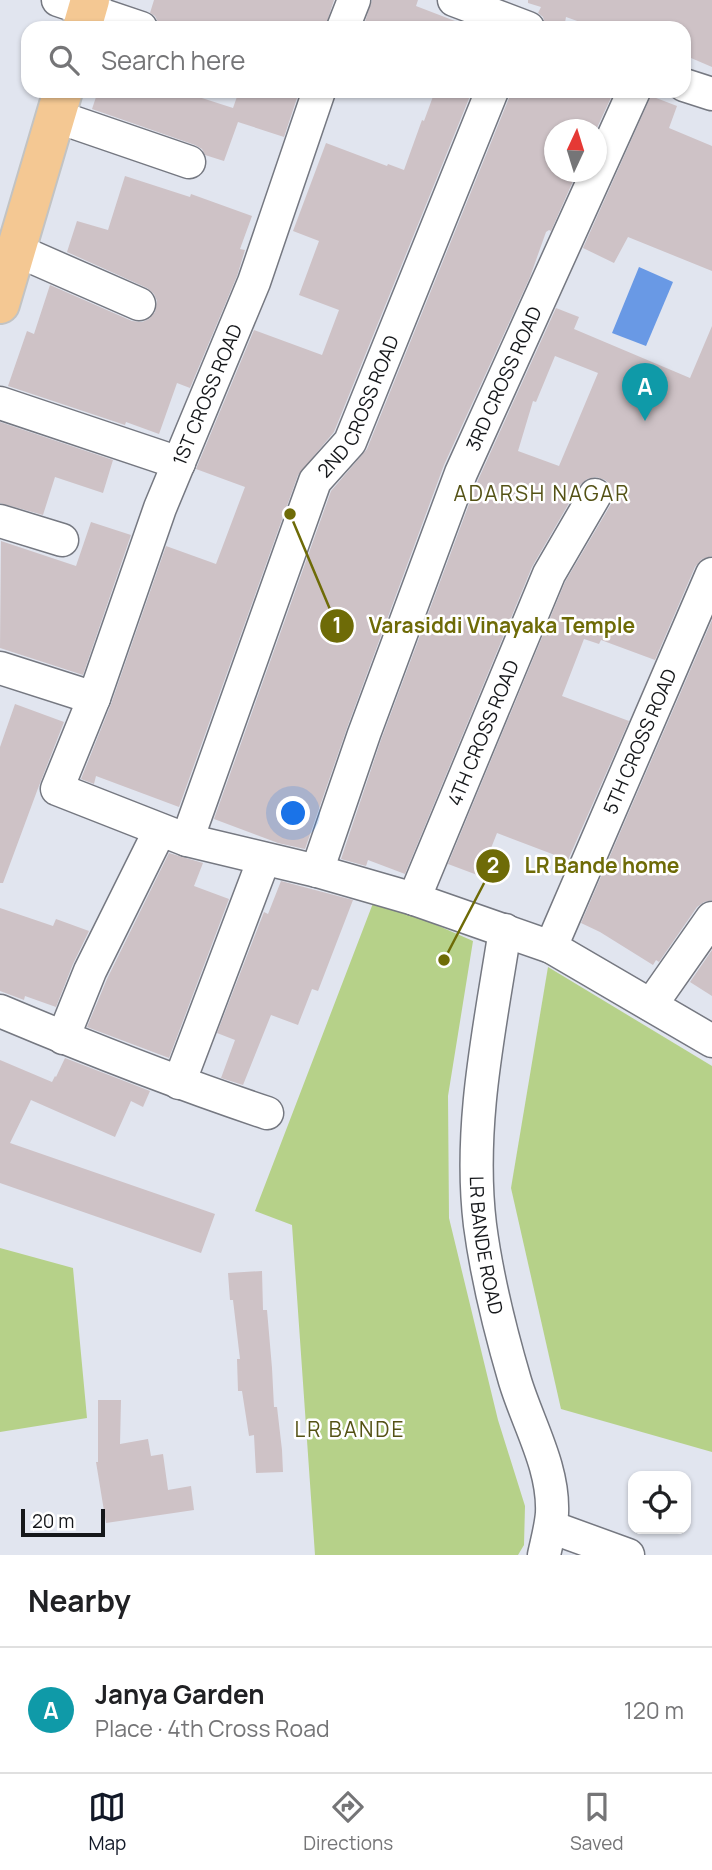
<!DOCTYPE html>
<meta charset="utf-8">
<style>
:root{--surface:#fff;--page:#f2f2f2;--text:#202124;--muted:#757577;--line:#e0e0e0;--accent:#111827}
body{margin:0;font-family:Manrope,sans-serif;background:var(--page);color:var(--text)}
.controls{position:absolute;right:21px;bottom:21px;display:grid;overflow:hidden;border-radius:14px;box-shadow:0 2px 5px #0004}
.controls button{width:63px;height:63px;display:grid;place-items:center;padding:0;border:0;border-bottom:2px solid var(--line);background:var(--surface);color:var(--text);font:35px sans-serif}
.compass{position:absolute;left:544px;top:119px;width:63px;height:63px;border-radius:50%;background:var(--surface);box-shadow:0 2px 5px #0004;rotate:4deg}
.scale{position:absolute;left:21px;bottom:18px;width:84px;box-sizing:border-box;padding-left:7px;border:4px solid #15171a;border-top:0;font-size:19px;line-height:24px;white-space:nowrap;color:#15171a;-webkit-text-stroke:5px #fff;paint-order:stroke}
.you{position:absolute;left:294px;top:814px;width:24px;height:24px;margin:-18px;border:5px solid #fff;border-radius:50%;background:#1a73e8;box-shadow:0 0 0 10px #1a73e833}
.badge{display:grid;place-items:center;width:46px;height:46px;border-radius:50%;background:var(--accent);color:#fff;font-size:23px;font-weight:700}
.pin{position:absolute;translate:-50% -58px;filter:drop-shadow(0 2px 4px #0008)}
.pin::after{content:'';position:absolute;top:37px;width:24px;height:21px;background:inherit;clip-path:polygon(0 0,100% 0,50% 100%)}
.list{margin:0;padding:0;list-style:none}
h2{display:flex;justify-content:space-between;align-items:center;height:91px;margin:0;padding:0 28px;font-size:30px}
h2 small{font-size:23px;font-weight:400;color:var(--muted)}
.list li{display:grid;grid-template-columns:46px 1fr auto;gap:21px;align-items:center;box-sizing:border-box;height:126px;padding:0 28px;border-top:2px solid var(--line)}
.list b{display:block;font-size:26px;white-space:nowrap}
.list p{margin:0;font-size:23px;white-space:nowrap;color:var(--muted)}
.list em{font-size:23px;font-style:normal;color:var(--muted)}
.icon{flex:none;width:38px;height:38px;fill:none;stroke:currentColor;stroke-width:2;stroke-linecap:round;stroke-linejoin:round}
.map{position:relative;flex:none;width:712px;height:1555px;overflow:hidden}
.search{position:absolute;background:var(--surface);box-shadow:0 2px 5px #0004;left:21px;right:21px;top:21px;height:77px;display:flex;align-items:center;gap:18px;box-sizing:border-box;padding:0 24px;border-radius:21px;color:var(--muted);font-size:26px}
.sheet{height:217px;background:var(--surface)}
nav{display:flex;justify-content:space-around;align-items:center;box-sizing:border-box;height:98px;border-top:2px solid var(--line);background:var(--surface);font-size:19px;color:var(--muted)}
nav a{display:grid;justify-items:center;gap:4px}
nav .on{color:var(--accent)}
.map>svg:first-child{display:block}
.green{fill:#b6d189}
.water{fill:#6999e5}
.building{fill:#cec2c6;fill-rule:evenodd}
.lines{fill:none;stroke-linecap:round;stroke-linejoin:round}
.minor-casing{stroke:#757881;stroke-width:35}
.major-casing{stroke:#c2c3c3;stroke-width:42}
.minor{stroke:#fff;stroke-width:32}
.major{stroke:#f4c893;stroke-width:38}
.labels{text-anchor:middle;stroke-width:5;stroke-linejoin:round;paint-order:stroke}
.street-label{font-size:19px;fill:#15171a;stroke:#fff}
.neighbourhood-label{font-size:21px;letter-spacing:2px;fill:#545215;stroke:#fff}
.leader{fill:none;stroke:#6e6b07;stroke-width:2.5}
.callout-dot{fill:#6e6b07;stroke:#fff;stroke-width:2.5}
.mark-label{font-size:21px;text-anchor:middle;font-weight:bold;fill:#fff}
.callout-label{font-size:21px;text-anchor:middle;font-weight:bold;fill:#6e6b07;stroke:#fff;stroke-width:5;stroke-linejoin:round;paint-order:stroke}
</style>
<div class="map">
<svg width="712" height="1555" viewBox="0 0 712 1555">
<rect width="100%" height="100%" fill="#e1e5ef"/>
<g class="green">
<polygon points="375,898 473,941 448,1096 449,1218 498,1420 525,1506 524,1545 518,1555 315,1555 292,1225 255,1211"/>
<polygon points="548,967 712,1066 712,1452 561,1409 511,1188"/>
<polygon points="0,1248 73,1268 87,1418 0,1432"/>
</g>
<polygon class="water" points="639,267 673,282 646,346 612,333"/>
<g class="building">
<polygon points="154,0 334,0 325,28 177,28 158,22 155,16 150,13"/>
<polygon points="372,0 418,0 416,6 468,26 468,28 363,28"/>
<polygon points="528,0 712,0 712,67 684,55 684,28 597,28 566,17 564,28 546,28 543,17 538,13 541,7 528,3"/>
<polygon points="98,91 180,91 233,108 239,91 278,91 297,98 284,137 238,122 224,161 205,155 202,149 195,145 92,109"/>
<polygon points="435,91 472,91 334,432 298,475 179,807 96,776 94,784 81,779 111,704 166,546 216,564 245,487 196,469 254,330 322,355 339,310 299,295 319,241 293,231 326,143 387,166 388,164 404,170 422,120 424,121"/>
<polygon points="510,91 614,91 596,130 555,130 555,172 577,172 551,231 549,230 546,232 530,277 444,465 347,728 305,849 278,843 214,819 331,491 367,449 509,98"/>
<polygon points="651,96 677,106 669,128 712,146 712,271 628,237 614,263 583,248"/>
<polygon points="125,176 190,197 191,194 252,216 240,249 245,250 237,276 190,388 177,383 159,434 126,422 125,425 8,386 27,331 34,334 50,285 132,321 142,322 149,319 155,312 157,301 154,294 147,288 67,252 77,221 108,230"/>
<path d="M 556,308 L 579,317 L 574,329 L 690,378 L 712,326 L 712,556 L 702,559 L 695,567 L 655,660 L 601,640 L 599,644 L 584,639 L 562,696 L 629,721 L 568,860 L 497,833 L 480,876 L 448,864 L 565,582 L 611,504 L 613,494 L 611,485 L 605,480 L 596,477 L 587,479 L 579,486 L 532,567 L 405,874 L 368,860 L 366,866 L 341,859 L 381,740 L 478,480 ZM 555,356 L 598,373 L 559,466 L 518,451 L 533,401 L 536,402 Z"/>
<polygon points="0,422 113,460 103,493 55,477 43,515 0,503"/>
<polygon points="91,522 131,535 83,675 0,648 1,541 76,566"/>
<polygon points="712,620 712,900 704,902 697,907 659,962 656,960 653,965 600,932 581,923"/>
<polygon points="15,704 64,722 37,791 3,883 0,883 0,747"/>
<polygon points="169,853 203,863 194,886 229,899 169,1058 87,1027 107,979"/>
<polygon points="281,881 353,900 318,991 312,989 298,1025 271,1015 243,1085 221,1078 235,1040 217,1033 264,912 268,914"/>
<polygon points="0,908 53,926 56,919 89,931 73,964 56,1007 25,996 24,1000 0,991"/>
<polygon points="712,950 712,996 690,982"/>
<polygon points="65,1058 150,1091 143,1107 131,1101 115,1137 31,1100 10,1143 215,1214 201,1253 0,1183 0,1060 52,1082 55,1076 56,1077"/>
<polygon points="262,1271 263,1310 267,1310 272,1368 274,1407 277,1407 282,1450 283,1472 256,1473 254,1435 249,1436 242,1391 238,1391 237,1359 240,1359 233,1300 230,1300 228,1273"/>
<polygon points="98,1400 121,1400 120,1444 148,1439 151,1456 163,1454 168,1490 191,1486 194,1510 106,1523 96,1462 98,1462"/>
</g>
<g class="lines">
<defs>
<g id="minor">
<polyline points="58,0 141,28"/>
<polyline points="454,0 528,28"/>
<polyline points="343,28 354,0"/>
<polyline points="684,85 712,94"/>
<polyline points="55,116 189,162"/>
<polyline points="16,250 139,304"/>
<polyline points="0,403 179,463"/>
<polyline points="0,521 62,540"/>
<polyline points="0,668 94,698 57,789 187,840 317,871 414,899 551,947 712,1041"/>
<path id="s1" d="M 94,698 L 160,508 L 254,282 L 319,91"/>
<path id="s2" d="M 187,840 L 315,481 L 350,442 L 492,91"/>
<path id="s3" d="M 317,871 L 364,734 L 461,473 L 634,91"/>
<path id="s4" d="M 414,899 L 549,574 L 595,495"/>
<path id="s5" d="M 505,930 C 490,1027 468,1126 480,1225 C 487,1278 500,1330 515,1381 C 528,1424 554,1467 552,1513 C 551,1527 547,1541 544,1555"/>
<path id="s6" d="M 551,947 L 712,574"/>
<polyline points="651,1005 712,918"/>
<path d="M 0,1011 C 88,1048 177,1083 267,1113"/>
<polyline points="63,1038 90,971 160,830"/>
<polyline points="179,1083 264,859"/>
<polyline points="551,1527 628,1555"/>
</g>
<g id="major">
<polyline points="82,28 90,0"/>
<polyline points="0,304 63,91"/>
</g>
</defs>
<use href="#minor" class="minor-casing"/>
<use href="#major" class="major-casing"/>
<use href="#minor" class="minor"/>
<use href="#major" class="major"/>
</g>
<g class="labels">
<g class="street-label">
<text dy="7" stroke="none"><textPath href="#s3" startOffset="527">3RD CROSS ROAD</textPath></text>
<text dy="7" stroke="none"><textPath href="#s1" startOffset="324">1ST CROSS ROAD</textPath></text>
<text dy="7" stroke="none"><textPath href="#s2" startOffset="469">2ND CROSS ROAD</textPath></text>
<text dy="7" stroke="none"><textPath href="#s4" startOffset="180">4TH CROSS ROAD</textPath></text>
<text dy="7" stroke="none"><textPath href="#s6" startOffset="224">5TH CROSS ROAD</textPath></text>
<text dy="7" stroke="none"><textPath href="#s5" startOffset="318">LR BANDE ROAD</textPath></text>
</g>
<g class="neighbourhood-label">
<text x="542" y="501">ADARSH NAGAR</text>
<text x="350" y="1437">LR BANDE</text>
</g>
</g>
<path class="leader" d="M290 514L337 626M444 960L493 866"/>
<g class="callout-dot">
<circle cx="290" cy="514" r="7"/>
<circle cx="444" cy="960" r="7"/>
<circle cx="337" cy="626" r="18"/>
<circle cx="493" cy="866" r="18"/>
</g>
<g class="mark-label">
<text x="337" y="633">1</text>
<text x="493" y="873">2</text>
</g>
<g class="callout-label">
<text x="502" y="633">Varasiddi Vinayaka Temple</text>
<text x="602" y="873">LR Bande home</text>
</g>
</svg>
<div class="controls">
<button><svg class="icon" aria-label="locate" viewBox="0 0 24 24"><circle cx="12" cy="12" r="6"/><path d="M12 2v4M12 18v4M2 12h4M18 12h4"/></svg></button>
</div>
<svg class="compass" viewBox="-18 -18 36 36"><path d="M0-13l5 13h-10z" fill="#e53935"/><path d="M0 13l5-13h-10z" fill="#757577"/></svg>
<div class="scale">20 m</div>
<div class="you"></div>
<div class="pin badge" style="left:645px;top:421px;background:#0f9aa8">A</div>
<div class="search"><svg class="icon" aria-label="search" viewBox="0 0 24 24"><circle cx="10" cy="10" r="6"/><path d="M15 15l6 6"/></svg>Search here</div>
</div>
<section class="sheet">
<h2>Nearby<small></small></h2>
<ul class="list">
<li><span class="badge" style="background:#0f9aa8">A</span><div><b>Janya Garden</b><p>Place · 4th Cross Road</p></div><em>120 m</em></li>
</ul>
</section>
<nav>
<a class="on"><svg class="icon" aria-label="map" viewBox="0 0 24 24"><path d="M3 6l6-2 6 2 6-2v14l-6 2-6-2-6 2zM9 4v14M15 6v14"/></svg>Map</a>
<a><svg class="icon" aria-label="directions" viewBox="0 0 24 24"><path d="M12 3l9 9-9 9-9-9zM9 14v-3h6M13 9l2 2-2 2"/></svg>Directions</a>
<a><svg class="icon" aria-label="saved" viewBox="0 0 24 24"><path d="M7 4h10v16l-5-4-5 4z"/></svg>Saved</a>
</nav>
